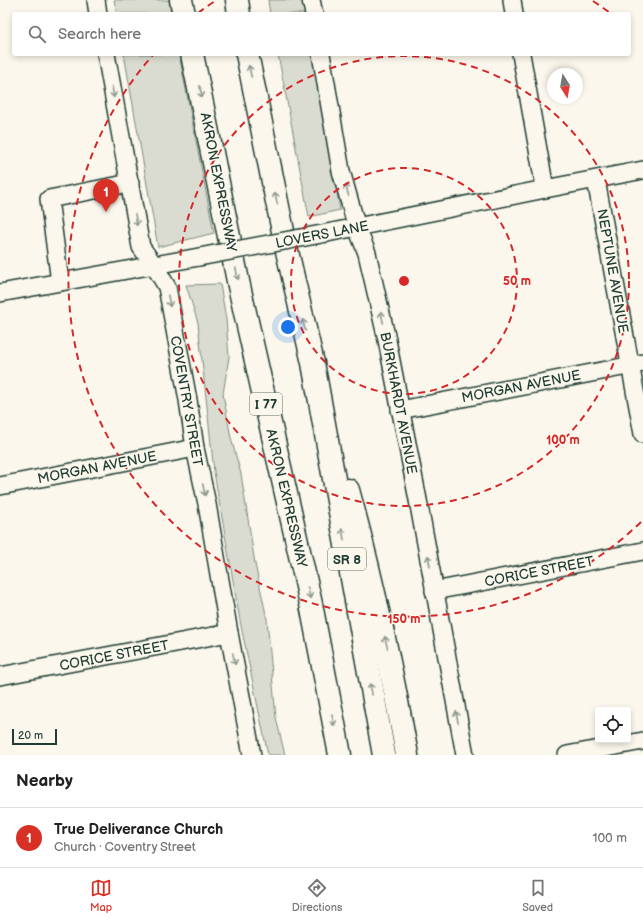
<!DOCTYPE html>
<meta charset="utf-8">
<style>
:root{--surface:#fff;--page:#f6f6f6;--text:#222;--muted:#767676;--line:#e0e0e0;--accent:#d93025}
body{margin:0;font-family:"Balsamiq Sans",sans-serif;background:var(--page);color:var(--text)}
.controls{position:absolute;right:12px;bottom:12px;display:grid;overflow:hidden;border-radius:4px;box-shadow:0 2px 6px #0003}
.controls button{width:36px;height:36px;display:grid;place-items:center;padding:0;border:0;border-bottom:1px solid var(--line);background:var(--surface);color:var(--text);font:20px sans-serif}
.compass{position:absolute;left:547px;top:68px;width:36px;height:36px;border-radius:50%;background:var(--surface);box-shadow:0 2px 6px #0003;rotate:169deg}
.scale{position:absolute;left:12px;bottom:10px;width:45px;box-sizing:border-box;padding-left:4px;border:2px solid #1f3d34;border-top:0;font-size:11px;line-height:14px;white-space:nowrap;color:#1f3d34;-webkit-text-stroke:3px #fbf7ec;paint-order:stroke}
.you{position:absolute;left:288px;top:327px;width:14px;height:14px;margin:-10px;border:3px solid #fff;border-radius:50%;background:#1a73e8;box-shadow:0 0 0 6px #1a73e833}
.badge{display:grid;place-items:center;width:26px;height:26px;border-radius:50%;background:var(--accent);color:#fff;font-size:13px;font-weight:700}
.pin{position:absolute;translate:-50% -33px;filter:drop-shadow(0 1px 2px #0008)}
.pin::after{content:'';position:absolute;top:21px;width:14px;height:12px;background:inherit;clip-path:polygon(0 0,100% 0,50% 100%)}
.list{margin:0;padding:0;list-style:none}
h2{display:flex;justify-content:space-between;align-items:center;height:52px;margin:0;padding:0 16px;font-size:17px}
h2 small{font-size:13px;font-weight:400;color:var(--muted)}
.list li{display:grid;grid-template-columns:26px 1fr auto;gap:12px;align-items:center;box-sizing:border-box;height:60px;padding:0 16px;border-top:1px solid var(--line)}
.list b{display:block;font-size:15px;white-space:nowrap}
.list p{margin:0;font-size:13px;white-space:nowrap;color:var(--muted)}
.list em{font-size:13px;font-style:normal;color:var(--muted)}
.icon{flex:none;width:22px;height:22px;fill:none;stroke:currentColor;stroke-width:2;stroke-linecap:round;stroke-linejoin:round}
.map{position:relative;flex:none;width:643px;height:755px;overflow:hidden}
.search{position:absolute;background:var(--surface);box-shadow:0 2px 6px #0003;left:12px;right:12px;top:12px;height:44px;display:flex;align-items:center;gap:10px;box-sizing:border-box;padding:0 14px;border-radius:4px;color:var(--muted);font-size:15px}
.sheet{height:112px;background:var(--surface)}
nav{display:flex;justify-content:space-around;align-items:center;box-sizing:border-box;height:56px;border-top:1px solid var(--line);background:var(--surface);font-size:11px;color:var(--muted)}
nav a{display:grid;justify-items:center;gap:2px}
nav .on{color:var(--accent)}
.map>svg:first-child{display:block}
.green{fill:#dbdcd1;stroke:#7d8c82}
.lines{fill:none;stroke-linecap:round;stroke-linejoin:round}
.minor-casing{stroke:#1f3d34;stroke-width:20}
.highway-casing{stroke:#1f3d34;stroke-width:25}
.minor{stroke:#fbf7ec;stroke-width:17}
.highway{stroke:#fbf7ec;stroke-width:22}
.minor-bridge-casing{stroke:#1f3d34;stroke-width:20;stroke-linecap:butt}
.minor-bridge{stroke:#fbf7ec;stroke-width:17}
.oneway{stroke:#8d9a90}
.ring{fill:none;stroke:#d62828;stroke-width:2;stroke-dasharray:7 5}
.labels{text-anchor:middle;stroke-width:3;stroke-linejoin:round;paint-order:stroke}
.shield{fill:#fbf7ec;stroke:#61756b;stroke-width:1}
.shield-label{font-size:13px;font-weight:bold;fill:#1f3d34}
.street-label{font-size:14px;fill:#1f3d34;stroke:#fbf7ec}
.centre{fill:#d62828;stroke:#fbf7ec;stroke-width:2}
.ring-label{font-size:12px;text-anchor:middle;font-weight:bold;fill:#d62828;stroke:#fbf7ec;stroke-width:3;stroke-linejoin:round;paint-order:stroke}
</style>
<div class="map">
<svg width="643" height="755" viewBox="0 0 643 755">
<rect width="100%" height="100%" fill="#fbf7ec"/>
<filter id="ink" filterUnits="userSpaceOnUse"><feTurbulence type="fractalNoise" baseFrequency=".025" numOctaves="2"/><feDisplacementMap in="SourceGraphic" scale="8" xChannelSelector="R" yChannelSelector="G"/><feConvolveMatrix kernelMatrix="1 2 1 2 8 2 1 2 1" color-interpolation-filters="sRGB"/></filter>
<g filter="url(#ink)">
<g class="green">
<polygon points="114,0 169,0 171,14 117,14"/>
<polygon points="268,0 303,0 306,14 270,14"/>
<polygon points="124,54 179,54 214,233 158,247"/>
<polygon points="278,54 313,54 340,210 309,217"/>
<polygon points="220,284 226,319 229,357 223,394 231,438 241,474 255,564 267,619 276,718 285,755 268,755 241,626 214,472 198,323 186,285"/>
</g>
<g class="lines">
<defs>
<g id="minor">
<polyline points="96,0 98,14"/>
<polyline points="311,0 314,14"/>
<polyline points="512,0 514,14"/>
<polyline points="106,54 141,247 154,265 167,287 188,400 195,448 207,504 229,633 252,755"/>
<polyline points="321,54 341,171 357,228 367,253 387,340 418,500 465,755"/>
<polyline points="521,54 545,189"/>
<polyline points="596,180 643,434"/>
<polyline points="327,233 545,189 643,170"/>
<polyline points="60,282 49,199 130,183"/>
<polyline points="0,293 199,257"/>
<polyline points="400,410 643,363"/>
<polyline points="0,486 195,448"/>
<polyline points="434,591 643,551"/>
<polyline points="0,676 229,633"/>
<polyline points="567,755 643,741"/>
</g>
<g id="highway">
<polyline points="181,0 184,14"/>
<polyline points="237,0 239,14"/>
<polyline points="192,54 239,286 311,604 340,755"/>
<polyline points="247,54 287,251 313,363 384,755"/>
<path d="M 348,490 C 372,577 391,666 407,755"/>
</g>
</defs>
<use href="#minor" class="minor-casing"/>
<use href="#highway" class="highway-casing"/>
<use href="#minor" class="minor"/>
<use href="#highway" class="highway"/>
<defs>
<polyline id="minor-bridge" points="199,257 327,233"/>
</defs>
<use href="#minor-bridge" class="minor-bridge-casing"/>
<use href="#minor-bridge" class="minor-bridge"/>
</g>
<defs><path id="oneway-shaft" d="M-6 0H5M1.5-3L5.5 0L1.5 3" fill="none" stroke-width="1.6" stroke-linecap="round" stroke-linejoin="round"/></defs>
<g class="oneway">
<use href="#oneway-shaft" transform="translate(250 71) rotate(-102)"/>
<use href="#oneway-shaft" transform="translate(113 92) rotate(80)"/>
<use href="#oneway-shaft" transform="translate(201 92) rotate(78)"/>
<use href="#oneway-shaft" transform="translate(347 190) rotate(-105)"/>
<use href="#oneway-shaft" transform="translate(276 198) rotate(-102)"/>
<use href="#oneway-shaft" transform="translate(136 220) rotate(80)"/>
<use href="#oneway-shaft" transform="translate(237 274) rotate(79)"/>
<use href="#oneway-shaft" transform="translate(169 301) rotate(79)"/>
<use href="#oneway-shaft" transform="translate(382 317) rotate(-102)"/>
<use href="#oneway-shaft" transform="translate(304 325) rotate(-103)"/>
<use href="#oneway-shaft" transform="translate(204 490) rotate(78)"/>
<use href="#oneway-shaft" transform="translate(343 534) rotate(-100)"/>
<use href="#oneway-shaft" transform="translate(429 561) rotate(-100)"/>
<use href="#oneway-shaft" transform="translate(309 593) rotate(77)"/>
<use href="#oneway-shaft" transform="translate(386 642) rotate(-103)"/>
<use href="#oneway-shaft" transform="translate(234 659) rotate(78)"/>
<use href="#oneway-shaft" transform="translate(371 689) rotate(-101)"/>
<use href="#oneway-shaft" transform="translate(457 717) rotate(-101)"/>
<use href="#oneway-shaft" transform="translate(333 720) rotate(79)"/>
</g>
</g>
<g class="ring">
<circle cx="404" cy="281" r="113"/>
<circle cx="404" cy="281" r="225"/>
<path d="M641 522A338 338 0 0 1 153 55M198 13A338 338 0 0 1 215 1M593 1A338 338 0 0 1 610 13"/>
</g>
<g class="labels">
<g class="shield">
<rect x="250" y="393" width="32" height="22" rx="3"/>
<rect x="328" y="548" width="38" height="22" rx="3"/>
</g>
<g class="shield-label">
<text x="266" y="409">I 77</text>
<text x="347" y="564">SR 8</text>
</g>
<g class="street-label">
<text transform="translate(219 182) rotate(79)" y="5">AKRON EXPRESSWAY</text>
<text transform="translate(322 234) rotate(-11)" y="5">LOVERS LANE</text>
<text transform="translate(613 271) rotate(80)" y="5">NEPTUNE AVENUE</text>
<text transform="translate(521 386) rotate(-11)" y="5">MORGAN AVENUE</text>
<text transform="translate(187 401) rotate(80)" y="5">COVENTRY STREET</text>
<text transform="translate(399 403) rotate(79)" y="5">BURKHARDT AVENUE</text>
<text transform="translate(97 467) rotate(-11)" y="5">MORGAN AVENUE</text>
<text transform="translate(287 498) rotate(77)" y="5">AKRON EXPRESSWAY</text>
<text transform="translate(539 571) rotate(-11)" y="5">CORICE STREET</text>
<text transform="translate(114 655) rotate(-11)" y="5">CORICE STREET</text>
</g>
</g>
<circle cx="404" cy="281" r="6" class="centre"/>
<g class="ring-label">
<text x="517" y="285">50 m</text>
<text x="563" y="444">100 m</text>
<text x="404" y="623">150 m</text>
</g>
</svg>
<div class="controls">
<button><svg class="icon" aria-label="locate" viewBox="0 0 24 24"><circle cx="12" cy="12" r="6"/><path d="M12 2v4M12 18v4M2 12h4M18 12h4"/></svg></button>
</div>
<svg class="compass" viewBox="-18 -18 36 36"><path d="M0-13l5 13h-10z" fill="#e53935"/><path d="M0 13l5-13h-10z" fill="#767676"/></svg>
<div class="scale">20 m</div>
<div class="you"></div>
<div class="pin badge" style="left:106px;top:212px">1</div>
<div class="search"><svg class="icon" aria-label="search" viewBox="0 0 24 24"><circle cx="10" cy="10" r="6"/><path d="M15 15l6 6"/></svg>Search here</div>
</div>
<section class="sheet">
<h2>Nearby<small></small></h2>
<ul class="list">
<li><span class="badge">1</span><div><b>True Deliverance Church</b><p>Church · Coventry Street</p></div><em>100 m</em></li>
</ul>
</section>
<nav>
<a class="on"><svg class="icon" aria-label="map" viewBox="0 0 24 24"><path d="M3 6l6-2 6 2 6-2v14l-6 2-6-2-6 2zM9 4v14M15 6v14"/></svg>Map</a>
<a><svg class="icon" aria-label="directions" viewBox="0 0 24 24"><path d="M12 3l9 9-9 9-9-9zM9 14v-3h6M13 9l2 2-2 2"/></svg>Directions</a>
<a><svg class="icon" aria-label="saved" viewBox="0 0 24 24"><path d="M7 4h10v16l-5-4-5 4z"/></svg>Saved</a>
</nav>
